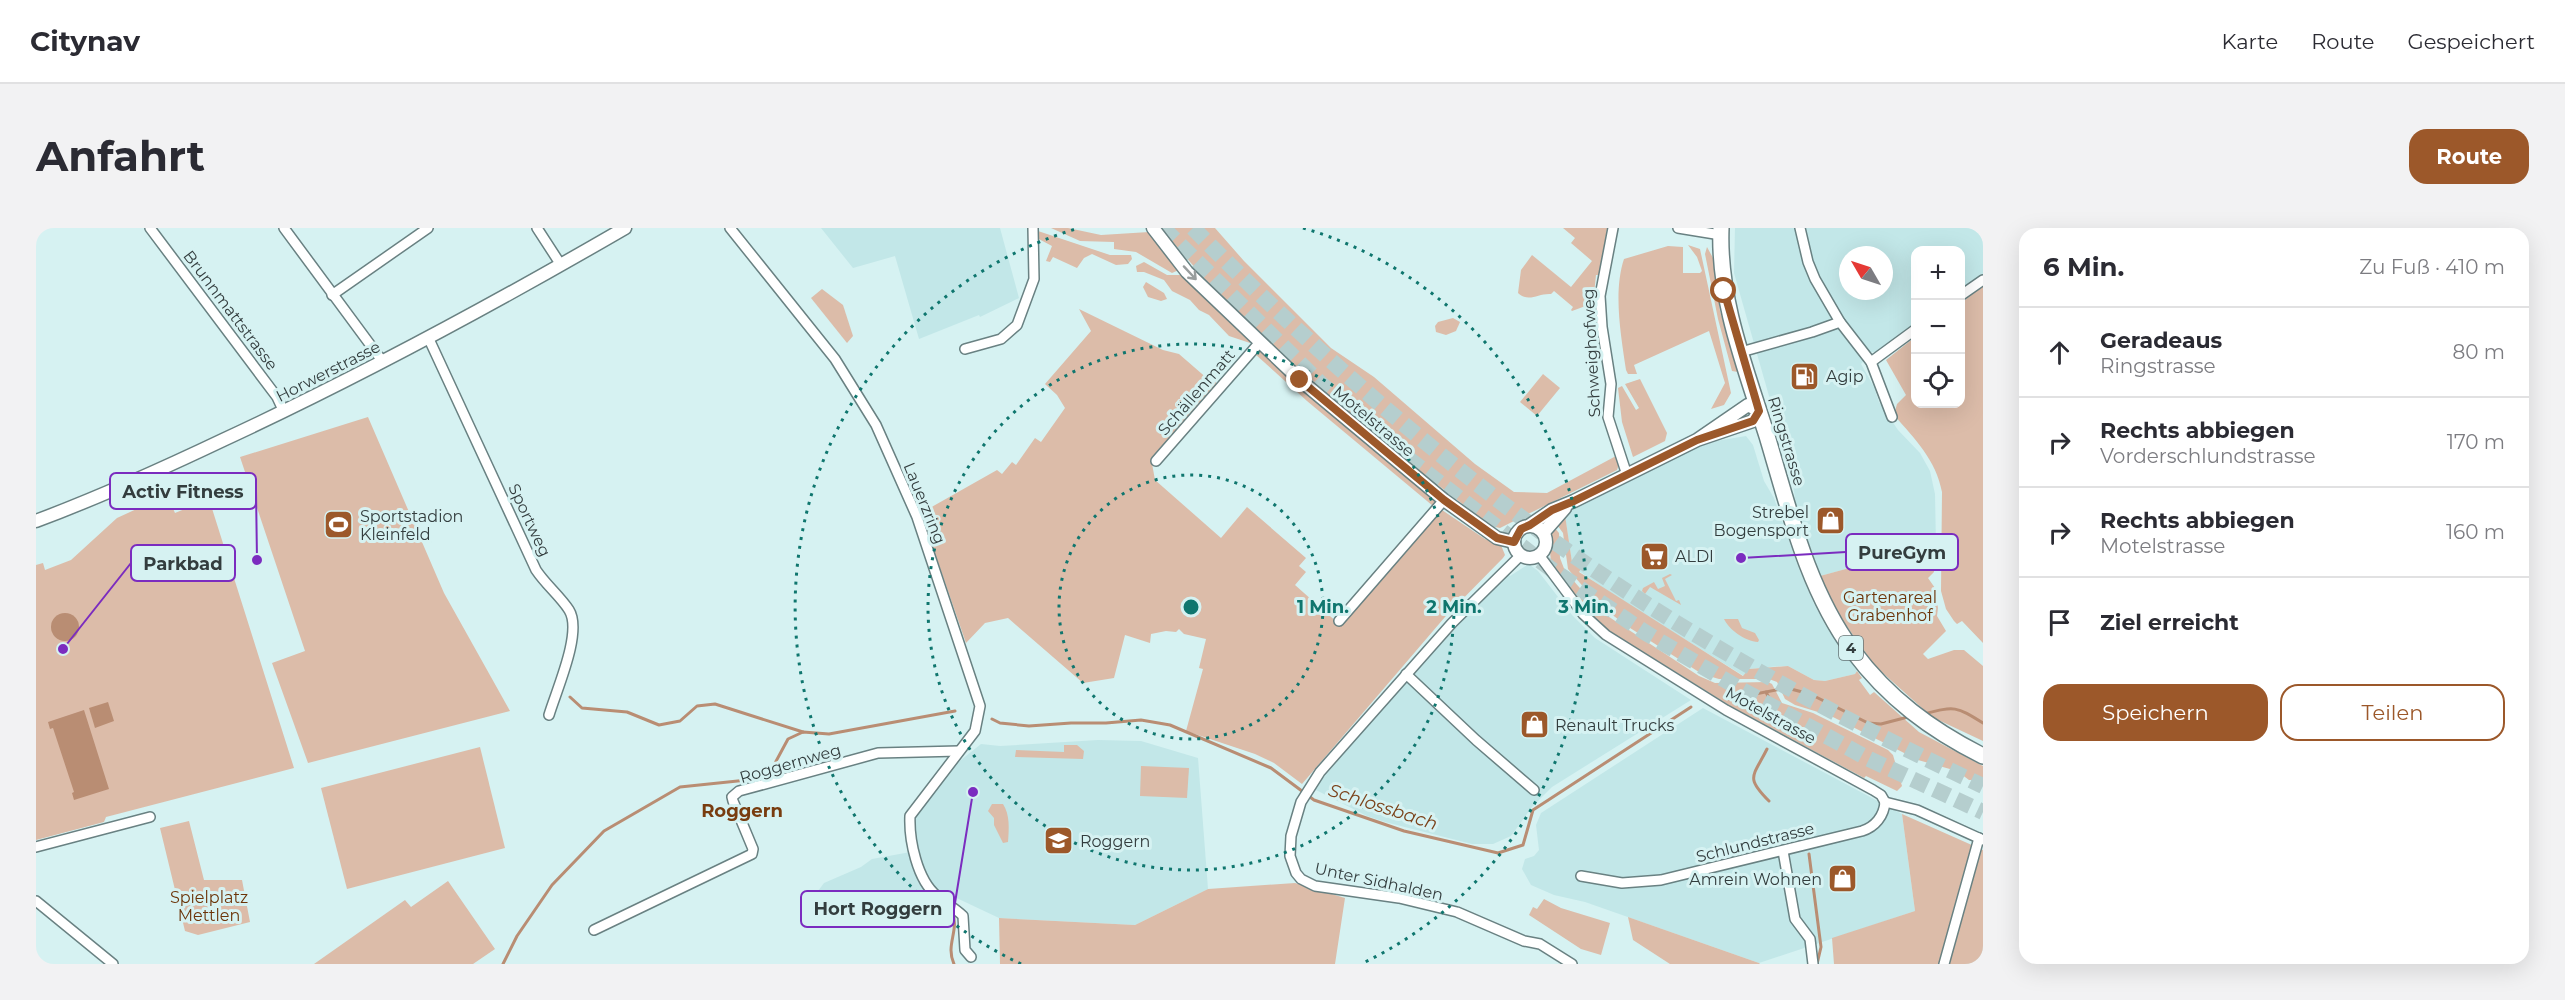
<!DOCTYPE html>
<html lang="de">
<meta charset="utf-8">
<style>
:root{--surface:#fff;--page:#f2f2f3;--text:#2b2b33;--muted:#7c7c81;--line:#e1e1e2;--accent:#9c582a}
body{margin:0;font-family:Montserrat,sans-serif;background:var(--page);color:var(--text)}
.controls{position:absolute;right:18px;top:18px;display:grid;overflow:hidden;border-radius:12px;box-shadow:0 6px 24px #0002}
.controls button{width:54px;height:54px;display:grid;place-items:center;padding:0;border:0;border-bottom:2px solid var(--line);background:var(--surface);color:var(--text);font:30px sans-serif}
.compass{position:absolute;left:1803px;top:18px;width:54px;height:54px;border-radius:50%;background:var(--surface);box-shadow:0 6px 24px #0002;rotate:309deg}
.stop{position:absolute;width:18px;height:18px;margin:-14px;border:4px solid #9c582a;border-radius:50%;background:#fff}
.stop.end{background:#9c582a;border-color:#fff;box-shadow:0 2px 6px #0008}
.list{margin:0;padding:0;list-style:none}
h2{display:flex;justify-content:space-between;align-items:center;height:78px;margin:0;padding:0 24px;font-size:26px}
h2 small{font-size:20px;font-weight:400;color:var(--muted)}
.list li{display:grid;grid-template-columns:39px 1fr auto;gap:18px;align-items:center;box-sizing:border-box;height:90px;padding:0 24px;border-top:2px solid var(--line)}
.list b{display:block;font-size:22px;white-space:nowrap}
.list p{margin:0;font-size:20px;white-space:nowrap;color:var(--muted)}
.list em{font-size:20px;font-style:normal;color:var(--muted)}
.actions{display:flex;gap:12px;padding:18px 24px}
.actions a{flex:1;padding:14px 0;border:2px solid var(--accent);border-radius:18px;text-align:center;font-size:21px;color:var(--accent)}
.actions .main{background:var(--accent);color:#fff}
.icon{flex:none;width:33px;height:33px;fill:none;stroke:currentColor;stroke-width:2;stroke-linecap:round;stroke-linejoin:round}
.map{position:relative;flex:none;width:1947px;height:736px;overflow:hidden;border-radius:18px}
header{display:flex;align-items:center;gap:36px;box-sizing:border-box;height:84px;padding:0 30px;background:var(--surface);border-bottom:2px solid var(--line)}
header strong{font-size:28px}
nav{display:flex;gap:33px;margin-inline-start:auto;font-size:21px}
.intro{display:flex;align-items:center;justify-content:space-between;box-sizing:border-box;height:144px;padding:0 36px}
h1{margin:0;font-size:42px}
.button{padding:15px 27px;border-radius:18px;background:var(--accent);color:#fff;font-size:21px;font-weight:700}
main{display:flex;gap:36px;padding:0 36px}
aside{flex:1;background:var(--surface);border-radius:18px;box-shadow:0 6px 24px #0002}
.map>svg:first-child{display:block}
.built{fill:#c2e7e8;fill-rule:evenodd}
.green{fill:#dcbca9}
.water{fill:#b98d73}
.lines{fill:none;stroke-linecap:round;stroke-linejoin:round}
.stream{stroke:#b98d73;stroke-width:3}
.motorway-tunnel{stroke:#b5cece;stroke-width:16;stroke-dasharray:16 8;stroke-linecap:butt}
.minor-casing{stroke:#698182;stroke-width:12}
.tertiary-casing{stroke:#698182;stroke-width:15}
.primary-casing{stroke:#698182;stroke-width:18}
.minor{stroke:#fff;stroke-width:9}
.tertiary{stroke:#fff;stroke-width:12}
.primary{stroke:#fff;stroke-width:15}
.oneway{stroke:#999e9e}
.route{stroke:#9c582a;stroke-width:8}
.ring{fill:none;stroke:#0f766e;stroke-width:3;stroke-dasharray:3 6}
.labels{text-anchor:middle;stroke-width:6;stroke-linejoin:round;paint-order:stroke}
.shield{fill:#d6f2f2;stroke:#647374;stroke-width:1.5}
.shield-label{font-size:15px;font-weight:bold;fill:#333d3e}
.street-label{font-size:16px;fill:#333d3e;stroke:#d6f2f2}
.poi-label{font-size:16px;fill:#333d3e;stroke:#d6f2f2;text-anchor:start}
.park-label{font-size:16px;fill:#6c3408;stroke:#d6f2f2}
.water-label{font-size:18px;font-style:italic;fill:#7b421a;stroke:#d6f2f2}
.neighbourhood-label{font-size:18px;font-weight:bold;fill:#783c0f;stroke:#d6f2f2}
.centre{fill:#0f766e;stroke:#d6f2f2;stroke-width:3}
.ring-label{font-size:18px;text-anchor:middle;font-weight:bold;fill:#0f766e;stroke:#d6f2f2;stroke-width:6;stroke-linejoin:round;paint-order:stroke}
.leader{fill:none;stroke:#7b2cbf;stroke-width:2}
.callout-dot{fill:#7b2cbf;stroke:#d6f2f2;stroke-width:2}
.callout{fill:#d6f2f2;stroke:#7b2cbf;stroke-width:2}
.callout-label{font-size:18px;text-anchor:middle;font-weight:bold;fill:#333d3e}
</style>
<header>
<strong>Citynav</strong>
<nav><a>Karte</a><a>Route</a><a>Gespeichert</a></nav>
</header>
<div class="intro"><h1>Anfahrt</h1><a class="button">Route</a></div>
<main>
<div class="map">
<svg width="1947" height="736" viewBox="0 0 1947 736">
<rect width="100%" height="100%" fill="#d6f2f2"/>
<g class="built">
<polygon points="785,0 964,0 983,70 944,89 943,87 883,111 859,28 817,40"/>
<path d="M 1699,0 L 1947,0 L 1947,46 L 1925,63 L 1924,22 L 1880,22 L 1879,96 L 1841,124 L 1835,124 L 1825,136 L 1838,159 L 1843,174 L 1862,202 L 1884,225 L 1894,243 L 1899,266 L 1900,317 L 1784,348 L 1760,277 L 1756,249 L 1698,45 ZM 1812,27 L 1848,27 L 1848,63 L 1812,63 Z"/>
<polygon points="1710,208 1717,217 1728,253 1738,270 1763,341 1778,376 1791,400 1821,443 1819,446 1789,453 1778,452 1752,438 1745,438 1713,441 1708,448 1579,368 1543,343 1536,334 1529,288 1526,287 1653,222 1680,213"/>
<polygon points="1491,337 1494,337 1502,343 1536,387 1559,410 1655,472 1516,559 1496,579 1475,608 1457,616 1436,616 1349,594 1331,588 1278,561 1347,479 1439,378 1472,345 1474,348"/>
<polygon points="1667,480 1866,586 1879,683 1723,735 1549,674 1518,667 1495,657 1486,641 1489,631 1498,628 1503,622 1500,597 1505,585"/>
<polygon points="1062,512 1105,513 1162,530 1172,661 1099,697 963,690 893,657 890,672 880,674 875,666 830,673 787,676 782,663 788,655 825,639 836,631 880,623 877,600 878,588 915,540 945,516 964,518"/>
</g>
<g class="green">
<polygon points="1015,0 1032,0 1065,7 1113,4 1145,41 1136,45 1100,24 1078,21 1078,14 1044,13"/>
<polygon points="1131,0 1179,0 1208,33 1295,120 1338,149 1439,236 1478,264 1511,265 1580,228 1583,236 1581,242 1464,300 1455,298 1345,213 1249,128 1166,48 1137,14"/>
<path d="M 1527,0 L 1571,0 L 1564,47 L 1560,47 L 1558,66 L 1562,69 L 1555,76 L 1536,83 L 1535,82 L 1537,79 L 1518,63 L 1515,66 C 1502,65 1493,75 1482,65 L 1485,42 L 1496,27 L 1535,59 L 1556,33 L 1535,15 L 1539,10 Z"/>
<polygon points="1002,3 1074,27 1095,27 1096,31 1092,36 1080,37 1056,26 1048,30 1041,40 1017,29 1014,34 1010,33 1016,18 999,9"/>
<path d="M 1652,17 L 1664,21 L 1695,165 L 1688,177 L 1675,181 L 1689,155 L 1673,103 L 1598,137 L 1601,146 L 1592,146 L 1590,142 C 1585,108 1577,64 1588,31 L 1632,18 L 1647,19 L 1647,45 L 1664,45 L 1666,43 L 1661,29 Z"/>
<polygon points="1671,19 1677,30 1684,83 1702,144 1696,143 1682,91 1669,26"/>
<polygon points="1108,34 1131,47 1147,47 1215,112 1214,115 1193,108 1173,87 1163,82 1154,72 1136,63 1128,52 1108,44 1101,44 1100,38"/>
<polygon points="1110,54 1128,65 1131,71 1125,73 1112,69 1107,59"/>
<path d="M 1947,58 L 1947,415 L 1926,393 L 1921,396 L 1918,393 L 1910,381 L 1905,363 L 1906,264 C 1900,232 1879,211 1858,187 L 1861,176 L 1870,167 L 1850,132 L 1879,109 L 1880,176 L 1924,176 L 1925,75 Z"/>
<polygon points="786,61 807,77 817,108 811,115 775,70"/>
<polygon points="1043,81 1127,122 1143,126 1173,152 1179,147 1180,157 1115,230 1119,252 1185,310 1211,279 1270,330 1263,338 1270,344 1259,357 1303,396 1406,282 1449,311 1465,317 1469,327 1467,330 1409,389 1266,556 1238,535 1219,526 1150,503 1167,441 1163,440 1170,411 1148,406 1143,401 1140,404 1130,403 1115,406 1114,415 1089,407 1078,450 1047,455 972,390 949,395 930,415 885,285 961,242 966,246 976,234 980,237 999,210 1005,214 1029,180 1021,167 1009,156 1055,103"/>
<polygon points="1417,90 1424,94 1420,103 1410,107 1400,104 1399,98 1402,94"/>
<polygon points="1222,123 1227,123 1399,272 1397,278 1271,173 1219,126"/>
<polygon points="1507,146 1524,160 1501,188 1484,174"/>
<polygon points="1604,151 1631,205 1629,213 1597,229 1586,194 1582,160 1586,158 1600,182 1603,180 1589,156"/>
<polygon points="332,189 408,365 474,483 272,535 236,435 269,423 204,229"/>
<polygon points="131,267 139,285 173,271 258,540 70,589 68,594 0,612 0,337 7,335 9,342 35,332 81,290"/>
<polygon points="1529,287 1536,334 1544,333 1548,336 1543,344 1707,448 1713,441 1752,438 1778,452 1789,453 1819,446 1821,443 1826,450 1823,452 1834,467 1838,464 1883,504 1947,538 1947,552 1933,552 1921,543 1882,532 1795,488 1759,477 1749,471 1741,454 1733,451 1683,451 1666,446 1591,398 1562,376 1532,341 1527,305 1519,294"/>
<polygon points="1517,298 1523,305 1524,330 1529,343 1564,383 1663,448 1679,455 1732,454 1736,456 1746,475 1777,485 1852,522 1857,527 1866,558 1861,563 1830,548 1828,550 1696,479 1564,397 1546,378 1515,334 1514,324"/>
<polygon points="1898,317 1898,344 1892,350 1899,360 1902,380 1901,388 1910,403 1887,426 1892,431 1918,422 1928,422 1947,438 1947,513 1896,489 1839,438 1802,386 1784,348"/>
<polygon points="1634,346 1636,347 1629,351 1640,373 1643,372 1645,377 1614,359 1609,366 1606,363 1607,360 1618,354 1622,361 1629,358 1626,350"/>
<path d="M 1688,391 L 1702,391 L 1706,400 L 1719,405 L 1723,412 L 1722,414 C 1709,413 1693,402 1688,391 Z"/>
<polygon points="1028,517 1041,517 1048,523 1047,531 979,529 980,522 1028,524"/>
<polygon points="444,519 469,620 311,661 285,560"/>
<polygon points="1105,538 1153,540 1151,570 1104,568"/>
<path d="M 956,576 L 967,576 C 974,587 973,600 972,614 L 967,615 L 958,597 L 958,590 L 952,583 Z"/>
<polygon points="1866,586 1947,622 1947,736 1798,736 1796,710 1879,683"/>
<polygon points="153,593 168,652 206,652 214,694 162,707 149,703 124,600"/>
<polygon points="412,653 459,721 437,736 278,736 369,672 375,679"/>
<polygon points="1259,655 1309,670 1299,736 964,736 963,690 1099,697 1172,661"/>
<polygon points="1508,671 1525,680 1574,695 1565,727 1545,721 1493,687 1497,679 1501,681"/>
<polygon points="1592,689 1723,735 1724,736 1634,736 1597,712"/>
</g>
<g class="water">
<circle cx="29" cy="399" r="14"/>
<polygon points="72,474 78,493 59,500 53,480"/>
<polygon points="48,482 73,561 38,572 36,565 38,564 17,500 14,501 12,494"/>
</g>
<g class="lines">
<g class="stream">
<polyline points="1730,464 1739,482 1739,498"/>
<polyline points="534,469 546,480 591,484 623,497 644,493 661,478 679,476 767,504"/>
<polyline points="1693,471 1751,460 1774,466 1832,495 1845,496 1872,489"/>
<path d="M 1888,486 C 1919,478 1920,478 1947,495"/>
<polyline points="956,491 964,495 993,498 1035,495 1070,495 1105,492 1134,497 1235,540 1278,572 1368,603 1462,625 1487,617 1497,582 1655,479"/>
<path d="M 1731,521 C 1717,549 1709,549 1733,573"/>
<polyline points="1773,626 1785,719 1781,736"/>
<path d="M 916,683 C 924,703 909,716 918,736"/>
<polyline points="467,736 481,708 516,657 568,603 644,559 731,550 752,511 767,504 793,506 919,483"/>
</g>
<g class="motorway-tunnel">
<polyline points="1127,0 1284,155 1374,232 1515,341 1610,405 1706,462 1831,530 1947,584"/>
<path d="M 1157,0 C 1272,117 1396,227 1530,322 C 1661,415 1803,490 1947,558"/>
</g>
<defs>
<g id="minor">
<polyline points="114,0 241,169 248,184"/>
<polyline points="248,0 347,134"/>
<polyline points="501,0 525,37"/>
<path d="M 694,0 L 799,131 L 840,197 L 881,289 L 944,478 L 939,503 L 874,588 C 873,612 881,652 901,668 C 909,675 919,680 927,688 L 929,722 L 935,729"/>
<polyline points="1577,0 1564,68 1566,99 1575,156 1572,189 1591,247"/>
<polyline points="1642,0 1685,7"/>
<polyline points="1764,0 1772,34 1779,51 1804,94 1835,134 1856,189"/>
<polyline points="296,67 392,0"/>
<polyline points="1924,68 1947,52"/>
<path d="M 392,109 L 500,342 C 510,357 524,368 533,382 C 547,404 520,463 513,487"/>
<polyline points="929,121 965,111 981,97 998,51 997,0"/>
<polyline points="1705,124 1776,104 1804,94"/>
<polyline points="1835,134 1880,101"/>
<polyline points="1120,233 1224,114"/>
<polyline points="1485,327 1416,395 1284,544 1265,574 1255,608 1254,628 1260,645 1265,651 1279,658 1363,670 1421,684 1488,713 1504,716 1536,736"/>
<polyline points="1503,327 1547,386 1570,407 1690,482 1837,562 1845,567 1849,574"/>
<polyline points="1303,393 1408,272"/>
<polyline points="1370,446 1440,512 1498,562"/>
<polyline points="1849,574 1881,582 1947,612"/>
<polyline points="0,619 114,589"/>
<polyline points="1747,623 1759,691 1774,711 1777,736"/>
<path d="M 1545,648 L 1586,655 L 1625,652 L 1826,603 C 1839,599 1848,588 1849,574"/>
<polyline points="0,673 77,736"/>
<polyline points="558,702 716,626 717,621 697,573 696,569 703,563 842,525 923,523"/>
<polyline points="1908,736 1943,610"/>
</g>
<g id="tertiary">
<polyline points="1117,0 1151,44 1264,152 1408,272 1461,310 1478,314"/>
<path d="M 0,293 C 64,269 126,241 187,212 C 325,148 458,76 589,0"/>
<polyline points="1494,297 1516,282 1538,273 1661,212 1712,177 1723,183 1717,193 1661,212"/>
<circle cx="1494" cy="314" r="16"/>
<polyline points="1508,304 1529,280"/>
</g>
<path id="primary" d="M 1685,0 C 1682,72 1710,141 1731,208 C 1753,281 1771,361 1817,423 C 1852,470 1895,502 1947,528"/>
</defs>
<use href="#minor" class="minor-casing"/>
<use href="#tertiary" class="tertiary-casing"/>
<use href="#primary" class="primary-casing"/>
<use href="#minor" class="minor"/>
<use href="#tertiary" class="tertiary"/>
<use href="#primary" class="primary"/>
</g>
<defs><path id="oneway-shaft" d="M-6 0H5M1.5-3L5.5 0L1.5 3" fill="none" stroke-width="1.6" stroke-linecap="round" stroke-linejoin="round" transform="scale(1.5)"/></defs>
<use class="oneway" href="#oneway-shaft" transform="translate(1154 45) rotate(47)"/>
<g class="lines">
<polyline class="route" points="1264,152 1408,272 1461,310 1478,314 1485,301 1494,297 1516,282 1538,273 1661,212 1717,193 1723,183 1688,63"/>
</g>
<g class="ring">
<circle cx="1155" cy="379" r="132"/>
<circle cx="1155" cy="379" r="263"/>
<path d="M985 736A395 395 0 0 1 1043 0M1267 0A395 395 0 0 1 1325 736"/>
</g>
<defs>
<symbol id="fuel-square" viewBox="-11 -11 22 22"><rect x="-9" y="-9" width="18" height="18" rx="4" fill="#9c582a" stroke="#d6f2f2"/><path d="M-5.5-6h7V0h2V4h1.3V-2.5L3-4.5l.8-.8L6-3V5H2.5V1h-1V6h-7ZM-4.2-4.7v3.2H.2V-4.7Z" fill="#fff"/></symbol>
<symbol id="shop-square" viewBox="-11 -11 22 22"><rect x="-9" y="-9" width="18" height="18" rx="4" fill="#9c582a" stroke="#d6f2f2"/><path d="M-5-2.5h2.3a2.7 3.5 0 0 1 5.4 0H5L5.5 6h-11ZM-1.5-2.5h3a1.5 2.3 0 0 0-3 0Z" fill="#fff"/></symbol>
<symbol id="stadium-square" viewBox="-11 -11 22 22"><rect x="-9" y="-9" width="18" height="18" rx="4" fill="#9c582a" stroke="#d6f2f2"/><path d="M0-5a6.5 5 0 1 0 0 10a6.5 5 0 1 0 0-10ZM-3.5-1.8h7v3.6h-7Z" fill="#fff"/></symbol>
<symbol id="supermarket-square" viewBox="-11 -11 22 22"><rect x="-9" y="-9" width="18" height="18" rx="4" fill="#9c582a" stroke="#d6f2f2"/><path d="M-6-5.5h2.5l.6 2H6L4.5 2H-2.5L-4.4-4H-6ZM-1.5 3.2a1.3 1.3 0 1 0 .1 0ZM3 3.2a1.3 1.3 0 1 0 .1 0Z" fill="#fff"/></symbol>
<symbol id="school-square" viewBox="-11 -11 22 22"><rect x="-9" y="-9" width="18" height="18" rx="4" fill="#9c582a" stroke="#d6f2f2"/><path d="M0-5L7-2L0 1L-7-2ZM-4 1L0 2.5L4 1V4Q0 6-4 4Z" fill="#fff"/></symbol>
</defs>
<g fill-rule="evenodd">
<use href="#fuel-square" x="1752" y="132" width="33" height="33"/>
<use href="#shop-square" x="1778" y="276" width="33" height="33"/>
<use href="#stadium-square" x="286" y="280" width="33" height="33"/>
<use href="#supermarket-square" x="1602" y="312" width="33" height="33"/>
<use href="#shop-square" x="1482" y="480" width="33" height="33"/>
<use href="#school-square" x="1006" y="596" width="33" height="33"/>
<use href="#shop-square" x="1790" y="634" width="33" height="33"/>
</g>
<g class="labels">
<rect class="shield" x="1803" y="408" width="24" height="24" rx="4.5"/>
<g class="shield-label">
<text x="1815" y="425">4</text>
</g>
<g class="street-label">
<text transform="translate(195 82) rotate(53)" y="6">Brunnmattstrasse</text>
<text transform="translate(1555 125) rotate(-93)" y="6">Schweighofweg</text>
<text transform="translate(292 143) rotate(-27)" y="6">Horwerstrasse</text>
<text transform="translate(1160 164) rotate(-49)" y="6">Schällenmatt</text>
<text transform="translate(1338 193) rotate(40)" y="6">Motelstrasse</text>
<text transform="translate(1751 213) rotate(73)" y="6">Ringstrasse</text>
<text transform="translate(889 275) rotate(68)" y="6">Lauerzring</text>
<text transform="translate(494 292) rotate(65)" y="6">Sportweg</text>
<text transform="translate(1735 487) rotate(29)" y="6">Motelstrasse</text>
<text transform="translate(754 535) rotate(-16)" y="6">Roggernweg</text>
<text transform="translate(1719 614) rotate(-14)" y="6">Schlundstrasse</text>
<text transform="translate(1343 653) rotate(12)" y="6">Unter Sidhalden</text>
</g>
<g class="poi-label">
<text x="1790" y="154">Agip</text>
<text x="1773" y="290" text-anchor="end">Strebel<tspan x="1773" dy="18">Bogensport</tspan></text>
<text x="324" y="294">Sportstadion<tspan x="324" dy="18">Kleinfeld</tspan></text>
<text x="1639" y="334">ALDI</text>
<text x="1519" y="503">Renault Trucks</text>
<text x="1044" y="619">Roggern</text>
<text x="1786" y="657" text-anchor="end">Amrein Wohnen</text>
</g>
<g class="park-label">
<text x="1854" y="375">Gartenareal<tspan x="1854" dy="18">Grabenhof</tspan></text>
<text x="173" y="675">Spielplatz<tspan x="173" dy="18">Mettlen</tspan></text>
</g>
<g class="water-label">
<text transform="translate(1347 579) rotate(18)" y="6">Schlossbach</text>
</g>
<g class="neighbourhood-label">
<text x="706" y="589">Roggern</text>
</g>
</g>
<circle cx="1155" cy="379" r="9" class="centre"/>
<g class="ring-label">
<text x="1287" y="385">1 Min.</text>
<text x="1418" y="385">2 Min.</text>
<text x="1550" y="385">3 Min.</text>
</g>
<path class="leader" d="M221 332L220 263M1705 330L1810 324M27 421L95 335M937 564L918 681"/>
<g class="callout-dot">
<circle cx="221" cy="332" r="6"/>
<circle cx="1705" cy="330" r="6"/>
<circle cx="27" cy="421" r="6"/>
<circle cx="937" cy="564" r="6"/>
</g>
<g class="callout">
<rect x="74" y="245" width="146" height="36" rx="6"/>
<rect x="1810" y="306" width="112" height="36" rx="6"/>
<rect x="95" y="317" width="104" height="36" rx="6"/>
<rect x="765" y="663" width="153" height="36" rx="6"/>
</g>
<g class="callout-label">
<text x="147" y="270">Activ Fitness</text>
<text x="1866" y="331">PureGym</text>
<text x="147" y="342">Parkbad</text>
<text x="842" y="687">Hort Roggern</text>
</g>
</svg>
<div class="controls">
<button>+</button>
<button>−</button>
<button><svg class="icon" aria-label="locate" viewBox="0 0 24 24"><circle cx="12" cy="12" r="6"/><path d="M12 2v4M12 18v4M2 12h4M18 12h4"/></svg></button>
</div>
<svg class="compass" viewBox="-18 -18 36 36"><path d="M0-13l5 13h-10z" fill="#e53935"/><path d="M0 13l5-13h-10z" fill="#7c7c81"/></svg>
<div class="stop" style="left:1688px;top:63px"></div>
<div class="stop end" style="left:1264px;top:152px"></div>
</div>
<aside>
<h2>6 Min.<small>Zu Fuß · 410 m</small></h2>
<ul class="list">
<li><svg class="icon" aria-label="ahead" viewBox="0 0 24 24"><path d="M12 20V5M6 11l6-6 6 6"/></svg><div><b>Geradeaus</b><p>Ringstrasse</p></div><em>80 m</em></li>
<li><svg class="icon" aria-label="right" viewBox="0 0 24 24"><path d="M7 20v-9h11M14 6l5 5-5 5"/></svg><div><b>Rechts abbiegen</b><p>Vorderschlundstrasse</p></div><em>170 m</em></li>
<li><svg class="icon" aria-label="right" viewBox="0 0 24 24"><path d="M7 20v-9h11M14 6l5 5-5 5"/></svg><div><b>Rechts abbiegen</b><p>Motelstrasse</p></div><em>160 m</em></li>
<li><svg class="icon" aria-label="arrive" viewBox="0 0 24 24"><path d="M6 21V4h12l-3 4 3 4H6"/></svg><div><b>Ziel erreicht</b></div></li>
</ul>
<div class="actions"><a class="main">Speichern</a><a>Teilen</a></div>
</aside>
</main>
